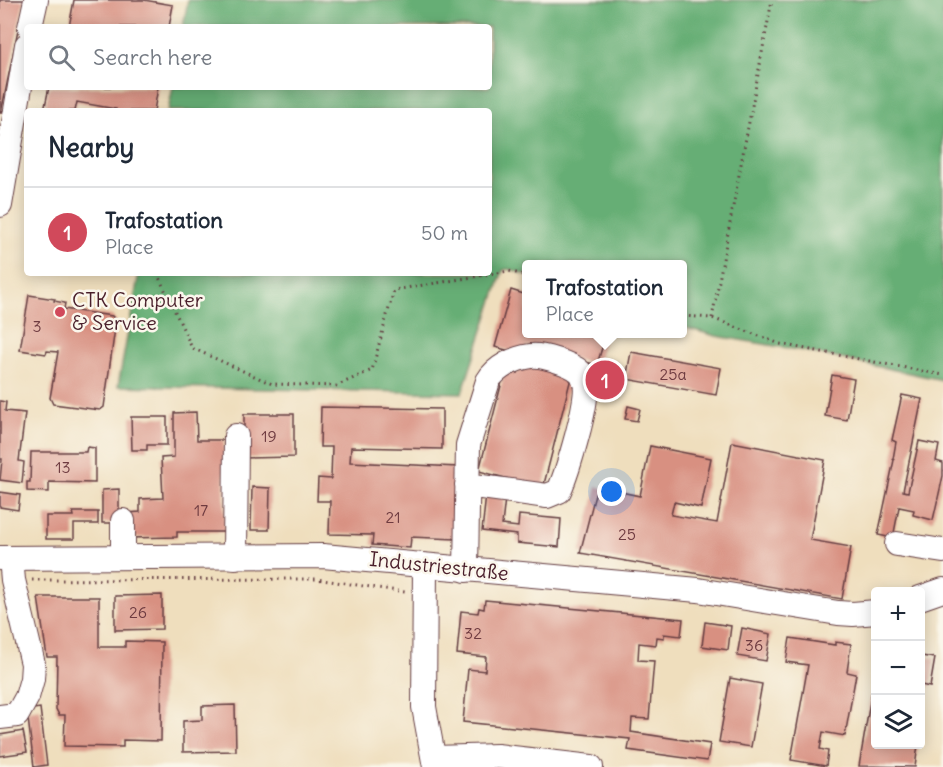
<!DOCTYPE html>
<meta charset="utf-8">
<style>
:root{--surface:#fff;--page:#f6f6f7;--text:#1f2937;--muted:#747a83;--line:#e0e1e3;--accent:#d1495b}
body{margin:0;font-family:Delius,sans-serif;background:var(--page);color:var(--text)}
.controls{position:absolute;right:18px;bottom:18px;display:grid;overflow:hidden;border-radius:6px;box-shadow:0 3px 15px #0003}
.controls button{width:54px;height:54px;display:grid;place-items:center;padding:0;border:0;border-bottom:2px solid var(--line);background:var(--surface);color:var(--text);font:30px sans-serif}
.you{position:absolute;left:612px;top:492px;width:21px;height:21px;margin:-15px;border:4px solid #fff;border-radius:50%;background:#1a73e8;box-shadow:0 0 0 9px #1a73e833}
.badge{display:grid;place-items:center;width:39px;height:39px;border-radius:50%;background:var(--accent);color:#fff;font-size:20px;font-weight:700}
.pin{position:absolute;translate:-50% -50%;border:3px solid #fff;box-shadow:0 2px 6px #0006}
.popup{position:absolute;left:522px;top:260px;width:165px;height:78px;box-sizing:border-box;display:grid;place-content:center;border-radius:6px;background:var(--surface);filter:drop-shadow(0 2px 4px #0005);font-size:20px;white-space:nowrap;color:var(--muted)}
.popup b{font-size:22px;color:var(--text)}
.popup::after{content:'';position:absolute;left:50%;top:100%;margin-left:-12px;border:12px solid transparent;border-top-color:var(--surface)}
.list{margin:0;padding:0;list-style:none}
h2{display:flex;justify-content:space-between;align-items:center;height:78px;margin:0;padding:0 24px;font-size:26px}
h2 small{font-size:20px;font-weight:400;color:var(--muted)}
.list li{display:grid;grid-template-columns:39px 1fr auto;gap:18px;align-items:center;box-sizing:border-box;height:90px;padding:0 24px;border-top:2px solid var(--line)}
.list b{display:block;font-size:22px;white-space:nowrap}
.list p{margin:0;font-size:20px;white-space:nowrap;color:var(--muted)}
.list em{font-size:20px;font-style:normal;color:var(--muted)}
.icon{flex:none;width:33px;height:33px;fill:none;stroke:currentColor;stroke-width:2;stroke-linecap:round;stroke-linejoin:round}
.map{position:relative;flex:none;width:943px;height:767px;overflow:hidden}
.search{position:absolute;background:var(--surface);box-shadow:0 3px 15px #0003;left:24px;top:24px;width:468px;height:66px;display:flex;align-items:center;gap:15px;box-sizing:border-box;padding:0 21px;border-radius:6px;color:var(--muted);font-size:22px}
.panel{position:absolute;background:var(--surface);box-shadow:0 3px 15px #0003;left:24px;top:108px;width:468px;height:168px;border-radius:6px}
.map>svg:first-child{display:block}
.forest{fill:#66ae74;stroke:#586650;stroke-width:1.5}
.building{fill:#d89081}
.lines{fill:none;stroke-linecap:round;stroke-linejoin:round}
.minor-casing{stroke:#633c41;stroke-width:26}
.path{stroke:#633c41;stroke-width:3;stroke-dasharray:1.5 4.5;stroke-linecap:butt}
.minor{stroke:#fff;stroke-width:24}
.poi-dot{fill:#d1495b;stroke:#fbf7ec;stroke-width:2}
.labels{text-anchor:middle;stroke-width:5;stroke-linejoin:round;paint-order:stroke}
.number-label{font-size:16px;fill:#6e3b40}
.poi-label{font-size:20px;fill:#4a1f2b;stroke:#fbf7ec;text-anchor:start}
.street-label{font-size:20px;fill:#4a1f2b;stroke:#fbf7ec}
</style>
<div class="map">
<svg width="943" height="767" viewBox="0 0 943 767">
<rect width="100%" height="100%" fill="#fbf7ec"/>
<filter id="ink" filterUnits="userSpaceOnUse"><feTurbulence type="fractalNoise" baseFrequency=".0167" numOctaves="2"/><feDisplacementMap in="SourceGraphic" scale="12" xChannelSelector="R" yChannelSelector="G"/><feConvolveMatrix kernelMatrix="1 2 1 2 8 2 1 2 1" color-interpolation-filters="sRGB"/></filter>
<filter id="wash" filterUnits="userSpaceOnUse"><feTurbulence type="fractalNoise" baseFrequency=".008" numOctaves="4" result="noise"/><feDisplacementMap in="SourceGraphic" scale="24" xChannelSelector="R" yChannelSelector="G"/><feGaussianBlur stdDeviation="1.35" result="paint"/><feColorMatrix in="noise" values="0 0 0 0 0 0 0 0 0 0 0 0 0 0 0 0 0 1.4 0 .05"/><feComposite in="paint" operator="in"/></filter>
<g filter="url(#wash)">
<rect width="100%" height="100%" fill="#efdebd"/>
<polygon class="forest" points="188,0 943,0 943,380 799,350 716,336 683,327 683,264 527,264 527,275 509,269 503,270 462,393 118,386 139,273 489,273 489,111 168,111 173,87 489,87 489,27 183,27"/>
<g id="blocks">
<g class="building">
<polygon points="0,0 24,0 1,113 0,113"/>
<polygon points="74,0 144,0 173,5 169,27 69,27"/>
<polygon points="49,87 158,87 154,111 115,111 116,109 77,102 75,111 44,111"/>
<polygon points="511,290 527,295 527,334 606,334 597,365 527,346 525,355 495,347"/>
<polygon points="29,295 55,299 54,301 65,303 64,309 112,316 116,321 104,407 100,410 53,404 50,398 58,352 47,351 46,354 20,350"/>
<polygon points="631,352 721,368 716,395 626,379"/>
<polygon points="520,365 573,370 543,488 479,471 505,370 518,373"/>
<polygon points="832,375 854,379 847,420 825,416"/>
<polygon points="902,395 922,399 903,491 908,492 919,441 939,445 936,461 943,463 943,476 933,520 913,515 914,510 899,507 893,538 878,535 894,460 893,459 896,442 892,440"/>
<polygon points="0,401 6,402 5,411 25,413 19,461 24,462 22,483 0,480 2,459 0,459"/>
<polygon points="628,406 640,409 637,421 625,419"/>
<polygon points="321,407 442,409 442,449 351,447 350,462 458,467 456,539 411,537 410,548 372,545 373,535 329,534 330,501 317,501 318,478 331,479 332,447 320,447"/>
<polygon points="196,412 197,440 224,440 225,532 177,532 177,537 128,538 127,513 140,512 140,499 163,498 161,458 174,457 174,413"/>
<polygon points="244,414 294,414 294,457 244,458"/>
<polygon points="131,417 167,417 167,445 147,445 147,450 132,450"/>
<polygon points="732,442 825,460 810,540 851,547 842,599 580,553 597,487 640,496 650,446 711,458 701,508 674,502 671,515 717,523"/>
<polygon points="87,447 95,448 95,483 49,482 49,492 27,491 27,482 30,482 31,452 86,452"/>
<polygon points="252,487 270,488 269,530 251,530"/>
<polygon points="119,489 119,523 102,523 102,490"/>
<polygon points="0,492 20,495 18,510 0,507"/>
<polygon points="486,495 505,498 502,525 518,527 519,515 561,519 559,547 517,543 517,535 482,531"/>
<polygon points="73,512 98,512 98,524 74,524 74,539 46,539 46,516 74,516"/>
<polygon points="162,595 162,629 115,630 115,596"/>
<polygon points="38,597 99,597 99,647 125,647 125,641 162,642 161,741 123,740 123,747 64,746 65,715 59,715 56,709 57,657 47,657"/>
<polygon points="485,600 683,619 681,636 664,634 664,638 657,637 656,645 639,643 638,660 654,661 649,719 632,718 631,732 710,744 707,761 628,750 630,739 463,722 468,669 485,671 486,657 457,654 461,611 478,613 479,608 484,609"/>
<polygon points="705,622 731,626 728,650 702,646"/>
<polygon points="742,628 771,634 766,661 737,656"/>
<polygon points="790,638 835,645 835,642 851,644 847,672 856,674 845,736 823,732 820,749 828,751 826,766 791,760 808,665 786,662"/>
<polygon points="921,656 935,658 930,687 921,685"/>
<polygon points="730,678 762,684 751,747 719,742"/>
<polygon points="874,679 876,744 918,745 915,767 859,766"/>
<polygon points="235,705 236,751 183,752 183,721 202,720 202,706"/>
<polygon points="40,708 47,765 34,767 27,710"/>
<polygon points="23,731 27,752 0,756 0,735"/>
</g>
</g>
</g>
<g filter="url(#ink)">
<use href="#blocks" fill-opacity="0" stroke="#633c41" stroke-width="1.5"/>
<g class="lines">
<defs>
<g id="minor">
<polyline points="30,27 36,0"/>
<polyline points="0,205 27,45"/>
<polyline points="123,521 123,557"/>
<polyline points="897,544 943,551"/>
<polyline points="235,557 236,436"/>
<polyline points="0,558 323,556 698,590 838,613 853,614 876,612"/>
<polyline points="425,566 424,707 435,767"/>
<path d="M 466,570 L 468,445 L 488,381 C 496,367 515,358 531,356 C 541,354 571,364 579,371 C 582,373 584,379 585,383 C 590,399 567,473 559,491 L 547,496 L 467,485"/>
<polyline points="920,598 943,590"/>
<polyline points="0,717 17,715 27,697 32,679 33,664 13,580 11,558"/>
<polyline points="435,758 497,756 591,767"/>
</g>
</defs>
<use href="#minor" class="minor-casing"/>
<g class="path">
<polyline points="157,273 192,348 272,384 336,386 372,370 394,290 509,271 527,276"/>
<polyline points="683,316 712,318 780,344 943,375"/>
<polyline points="712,318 772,0"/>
<polyline points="32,580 316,579 405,592"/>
</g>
<use href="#minor" class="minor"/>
</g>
</g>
<circle class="poi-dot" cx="60" cy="312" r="6"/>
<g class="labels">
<g class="number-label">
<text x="37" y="332">3</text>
<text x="673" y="380">25a</text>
<text x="269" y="442">19</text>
<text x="63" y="473">13</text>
<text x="201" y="516">17</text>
<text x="393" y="523">21</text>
<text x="627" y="540">25</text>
<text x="138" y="618">26</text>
<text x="473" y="639">32</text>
<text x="754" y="651">36</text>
</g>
<g class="poi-label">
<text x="72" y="307">CTK Computer<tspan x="72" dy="23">&amp; Service</tspan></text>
</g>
<g class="street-label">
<text transform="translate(439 566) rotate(6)" y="7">Industriestraße</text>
</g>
</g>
</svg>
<div class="controls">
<button>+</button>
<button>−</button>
<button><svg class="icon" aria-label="layers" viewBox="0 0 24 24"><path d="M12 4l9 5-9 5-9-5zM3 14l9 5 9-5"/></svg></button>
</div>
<div class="you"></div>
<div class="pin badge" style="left:605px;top:380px">1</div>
<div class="popup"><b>Trafostation</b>Place</div>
<div class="search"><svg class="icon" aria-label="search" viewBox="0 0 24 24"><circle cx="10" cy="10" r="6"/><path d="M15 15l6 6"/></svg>Search here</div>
<section class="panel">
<h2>Nearby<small></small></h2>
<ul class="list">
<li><span class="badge">1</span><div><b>Trafostation</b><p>Place</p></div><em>50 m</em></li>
</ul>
</section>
</div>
